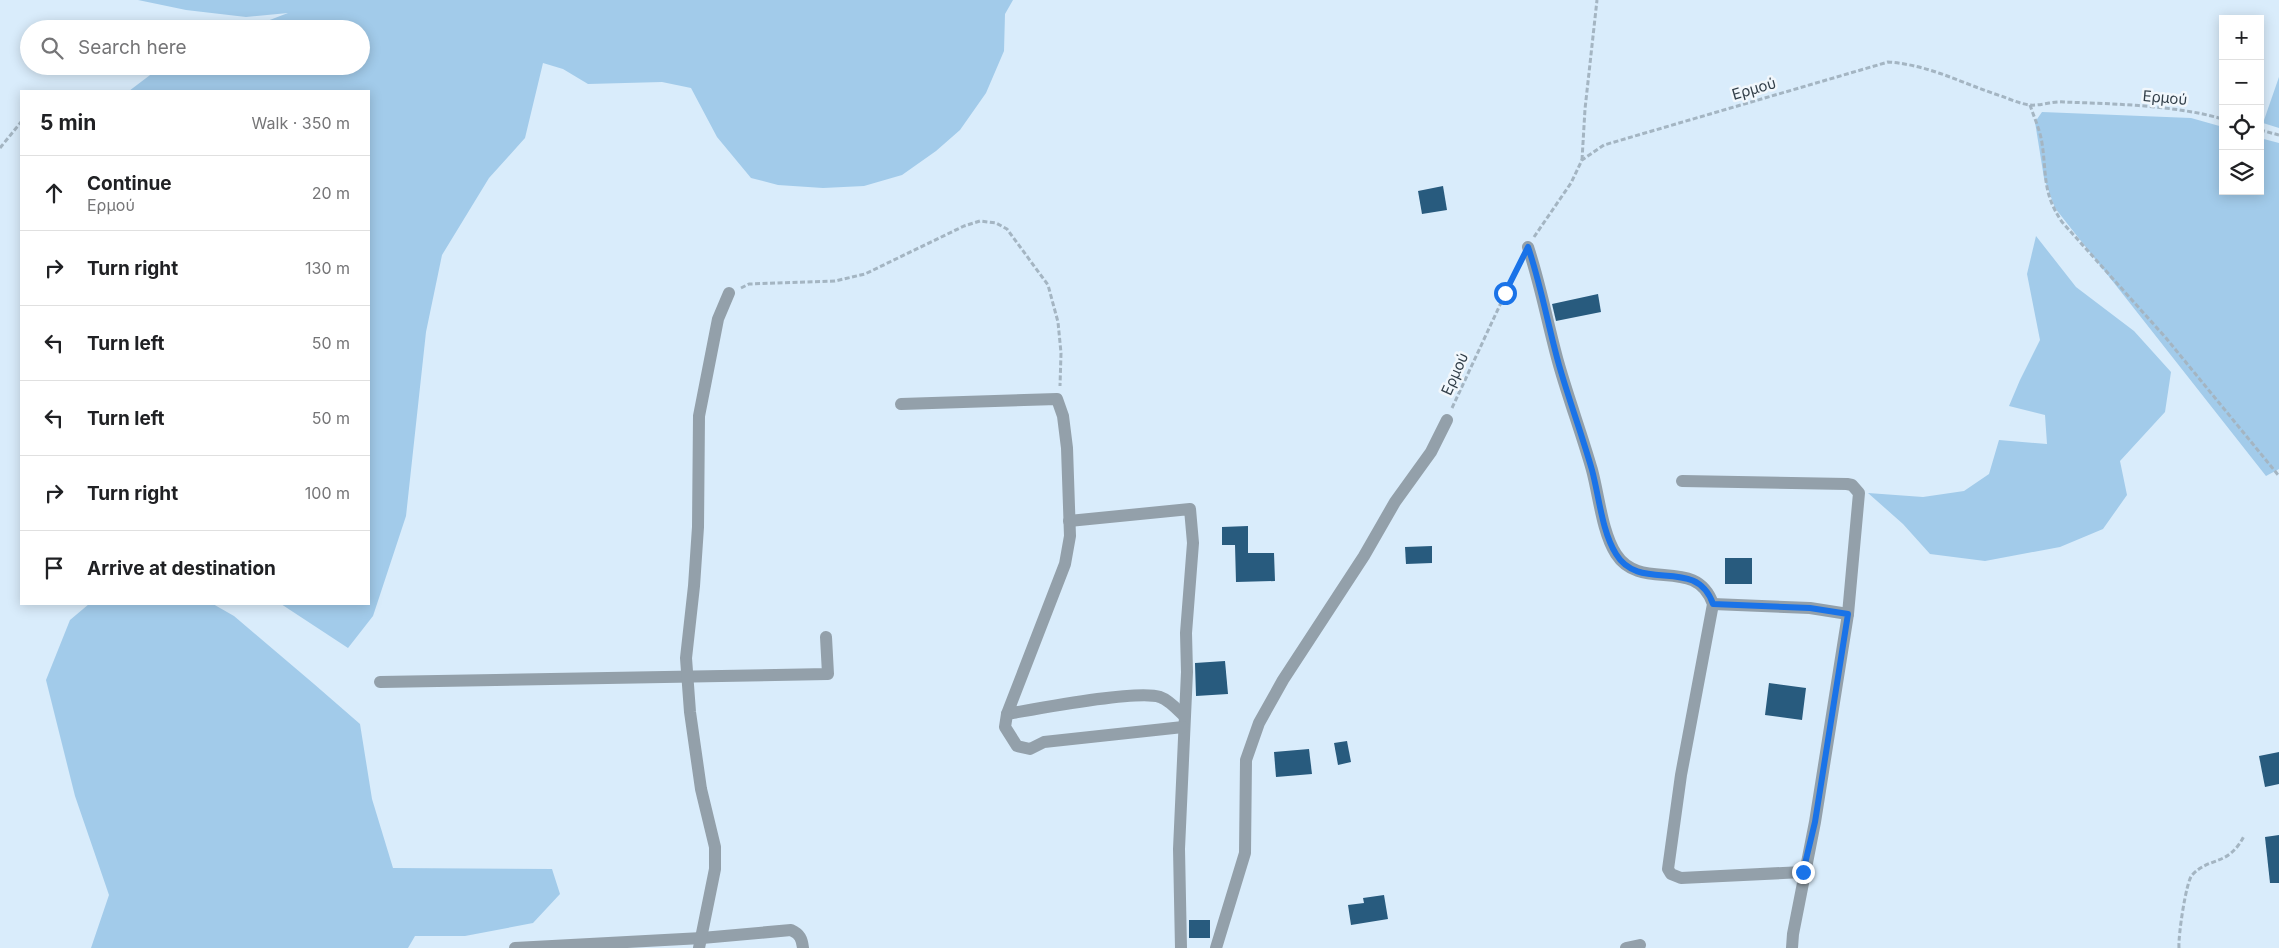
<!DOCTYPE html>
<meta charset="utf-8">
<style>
:root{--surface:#fff;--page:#f6f6f6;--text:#202124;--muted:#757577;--line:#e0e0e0}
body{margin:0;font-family:Inter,sans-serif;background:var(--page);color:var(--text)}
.controls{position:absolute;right:15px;top:15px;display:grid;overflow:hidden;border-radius:0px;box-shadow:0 2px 12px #0003}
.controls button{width:45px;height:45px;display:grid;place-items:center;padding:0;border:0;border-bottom:1px solid var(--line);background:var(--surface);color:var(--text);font:25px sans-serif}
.stop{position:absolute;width:15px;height:15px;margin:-11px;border:4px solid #1a73e8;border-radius:50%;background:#fff}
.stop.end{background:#1a73e8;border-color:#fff;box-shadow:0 1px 5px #0008}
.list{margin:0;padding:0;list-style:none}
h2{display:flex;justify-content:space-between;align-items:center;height:65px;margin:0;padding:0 20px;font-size:21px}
h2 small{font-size:16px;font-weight:400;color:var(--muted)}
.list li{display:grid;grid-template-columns:32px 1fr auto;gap:15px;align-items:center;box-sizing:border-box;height:75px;padding:0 20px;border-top:1px solid var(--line)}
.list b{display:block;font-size:19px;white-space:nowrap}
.list p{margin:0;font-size:16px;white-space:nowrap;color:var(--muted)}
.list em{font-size:16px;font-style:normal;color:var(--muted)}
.icon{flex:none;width:28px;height:28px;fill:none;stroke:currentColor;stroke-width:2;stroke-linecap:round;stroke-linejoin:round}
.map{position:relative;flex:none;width:2279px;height:948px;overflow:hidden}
.search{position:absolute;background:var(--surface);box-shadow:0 2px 12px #0003;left:20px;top:20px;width:350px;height:55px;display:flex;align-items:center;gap:12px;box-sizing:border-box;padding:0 18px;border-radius:28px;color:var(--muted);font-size:19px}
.panel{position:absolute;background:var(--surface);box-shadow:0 2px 12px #0003;left:20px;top:90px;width:350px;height:515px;border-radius:0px}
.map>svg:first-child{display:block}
.green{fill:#a2cbea}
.building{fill:#285b7e}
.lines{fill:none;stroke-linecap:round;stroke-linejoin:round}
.path{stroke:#a4b5c2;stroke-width:3;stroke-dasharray:5 2.5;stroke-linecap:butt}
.minor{stroke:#93a0aa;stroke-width:12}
.route{stroke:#1a73e8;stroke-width:6}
.labels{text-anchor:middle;stroke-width:5;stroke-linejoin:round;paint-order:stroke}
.street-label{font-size:15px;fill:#313e48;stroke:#f1f7fc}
</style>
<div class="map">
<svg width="2279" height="948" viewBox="0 0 2279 948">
<rect width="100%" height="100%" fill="#d9ecfb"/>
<g class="green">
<polygon points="138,0 1013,0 1005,14 1004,51 986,93 960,130 936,151 902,175 864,186 823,188 778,185 751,178 717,137 691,88 662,82 588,84 563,69 543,63 525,138 489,178 442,255 426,332 406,516 373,616 348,648 281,604 369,604 369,91 129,91 162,66 361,66 361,29 246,29 288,13 246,17 186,10"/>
<polygon points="2279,77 2279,128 2263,123"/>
<polygon points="2042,112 2191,118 2223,127 2223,191 2260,191 2260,138 2279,143 2279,469 2266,476 2055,208 2044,178 2035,122"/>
<polygon points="2036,236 2076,287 2134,331 2171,372 2165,412 2120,461 2127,495 2103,529 2060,547 1985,561 1930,554 1903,524 1868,493 1923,497 1964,491 1989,474 1999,440 2047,444 2045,415 2009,406 2020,380 2040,340 2027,274"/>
<polygon points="89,604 213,604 234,616 314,684 360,724 372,799 393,868 552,869 560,894 533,923 465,936 415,936 408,948 91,948 109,895 75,796 46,680 70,620"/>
</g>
<g class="building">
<polygon points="1443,186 1447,210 1422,214 1418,191"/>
<polygon points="1598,294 1601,312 1556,321 1552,304"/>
<polygon points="1248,526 1248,553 1274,553 1275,581 1236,582 1235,545 1222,545 1222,527"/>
<polygon points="1432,546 1432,563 1406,564 1405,547"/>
<rect x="1725" y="558" width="27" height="26"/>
<polygon points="1225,661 1228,694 1196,696 1195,663"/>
<polygon points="1769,683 1806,688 1802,720 1765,715"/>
<polygon points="1347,741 1351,762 1338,765 1334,743"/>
<polygon points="1309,749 1312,774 1276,777 1274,752"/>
<polygon points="2279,752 2279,784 2265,787 2259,756"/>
<polygon points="2279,835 2279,883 2270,883 2265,837"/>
<polygon points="1384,895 1388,919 1351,925 1348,905 1364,903 1363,898"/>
<rect x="1189" y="920" width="21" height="18"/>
</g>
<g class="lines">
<g class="path">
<path d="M 2030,105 C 2034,117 2040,130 2042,143 C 2047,176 2042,192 2062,222 L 2166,338 L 2279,476"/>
<polyline points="2260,130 2279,135"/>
<polyline points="0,148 21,122"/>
<polyline points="1582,160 1585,109 1597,0"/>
<path d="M 1534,237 L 1571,183 L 1582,160 L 1604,145 L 1888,62 C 1930,65 1961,83 2001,96 C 2010,99 2020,104 2030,105 C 2040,106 2053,101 2064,102 C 2115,104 2174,105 2223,119"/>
<polyline points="741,288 749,284 835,281 865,274 964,226 980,221 996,223 1007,229 1048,285 1058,322 1061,353 1060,386"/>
<polyline points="1452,408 1519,264"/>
<path d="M 2179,948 C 2178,936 2186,882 2192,875 C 2210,856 2228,867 2244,836"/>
</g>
<g class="minor">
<path d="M 1528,247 C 1541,286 1548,326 1559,365 C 1569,400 1582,435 1592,470 C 1599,496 1602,532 1616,554 C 1641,593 1696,555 1713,604 L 1681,775 L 1668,869 L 1671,874 L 1681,878 L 1803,872"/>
<path d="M 901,404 L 1057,399 L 1063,416 L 1067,448 L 1070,536 L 1065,564 L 1007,714 C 1036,709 1138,689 1160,697 C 1169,700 1177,709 1184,716"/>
<polyline points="1682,481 1847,484 1852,485 1859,493 1848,614 1815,822 1793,934 1792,948"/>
<polyline points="1069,521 1190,509 1193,543 1186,633 1187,672 1179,849 1181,948"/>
<polyline points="1713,604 1810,608 1848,614"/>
<polyline points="380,682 828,674 826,637"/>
<polyline points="1007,714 1005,727 1017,746 1030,749 1044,742 1183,727"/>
<path d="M 515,948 L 702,938 L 791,930 C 800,934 802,939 803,948"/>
<polyline points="699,948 715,869 715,847 701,789 690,712 686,658 694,586 698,527 699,416 718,319 729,293"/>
<polyline points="1216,948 1245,853 1246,760 1259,723 1283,680 1364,556 1395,502 1431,452 1447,420"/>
<polyline points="1626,948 1640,945"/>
</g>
</g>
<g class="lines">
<path class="route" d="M 1505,293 L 1528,247 C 1541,285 1548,326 1559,365 C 1569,400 1582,435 1592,470 C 1599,496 1602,532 1616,554 C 1640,594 1696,555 1713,604 L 1810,608 L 1848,614 L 1815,822 L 1803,872"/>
</g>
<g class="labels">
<g class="street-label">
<text transform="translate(1754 89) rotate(-16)" y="5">Ερμού</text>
<text transform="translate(2165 98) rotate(5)" y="5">Ερμού</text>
<text transform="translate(1455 374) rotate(-66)" y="5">Ερμού</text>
</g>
</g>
</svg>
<div class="controls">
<button>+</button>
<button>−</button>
<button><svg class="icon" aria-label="locate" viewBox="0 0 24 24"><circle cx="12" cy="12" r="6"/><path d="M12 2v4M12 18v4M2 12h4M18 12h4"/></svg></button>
<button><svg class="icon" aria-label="layers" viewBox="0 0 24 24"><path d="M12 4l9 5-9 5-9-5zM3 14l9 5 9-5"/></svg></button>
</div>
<div class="stop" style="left:1505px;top:293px"></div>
<div class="stop end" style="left:1803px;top:872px"></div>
<div class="search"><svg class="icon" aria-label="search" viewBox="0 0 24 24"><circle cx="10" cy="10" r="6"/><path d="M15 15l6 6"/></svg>Search here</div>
<section class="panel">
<h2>5 min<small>Walk · 350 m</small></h2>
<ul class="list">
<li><svg class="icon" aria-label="ahead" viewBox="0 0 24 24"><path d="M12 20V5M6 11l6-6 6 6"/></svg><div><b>Continue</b><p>Ερμού</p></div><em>20 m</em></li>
<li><svg class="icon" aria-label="right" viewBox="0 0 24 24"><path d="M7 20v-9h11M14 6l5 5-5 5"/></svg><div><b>Turn right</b></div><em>130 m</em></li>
<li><svg class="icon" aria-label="left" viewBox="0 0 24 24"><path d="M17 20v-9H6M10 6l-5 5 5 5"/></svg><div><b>Turn left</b></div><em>50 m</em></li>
<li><svg class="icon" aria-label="left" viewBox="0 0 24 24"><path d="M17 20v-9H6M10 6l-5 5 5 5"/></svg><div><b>Turn left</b></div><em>50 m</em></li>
<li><svg class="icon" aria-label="right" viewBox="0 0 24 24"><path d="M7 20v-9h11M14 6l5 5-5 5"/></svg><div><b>Turn right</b></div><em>100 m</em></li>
<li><svg class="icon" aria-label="arrive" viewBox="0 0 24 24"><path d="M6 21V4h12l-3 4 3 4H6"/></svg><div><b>Arrive at destination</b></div></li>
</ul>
</section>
</div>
